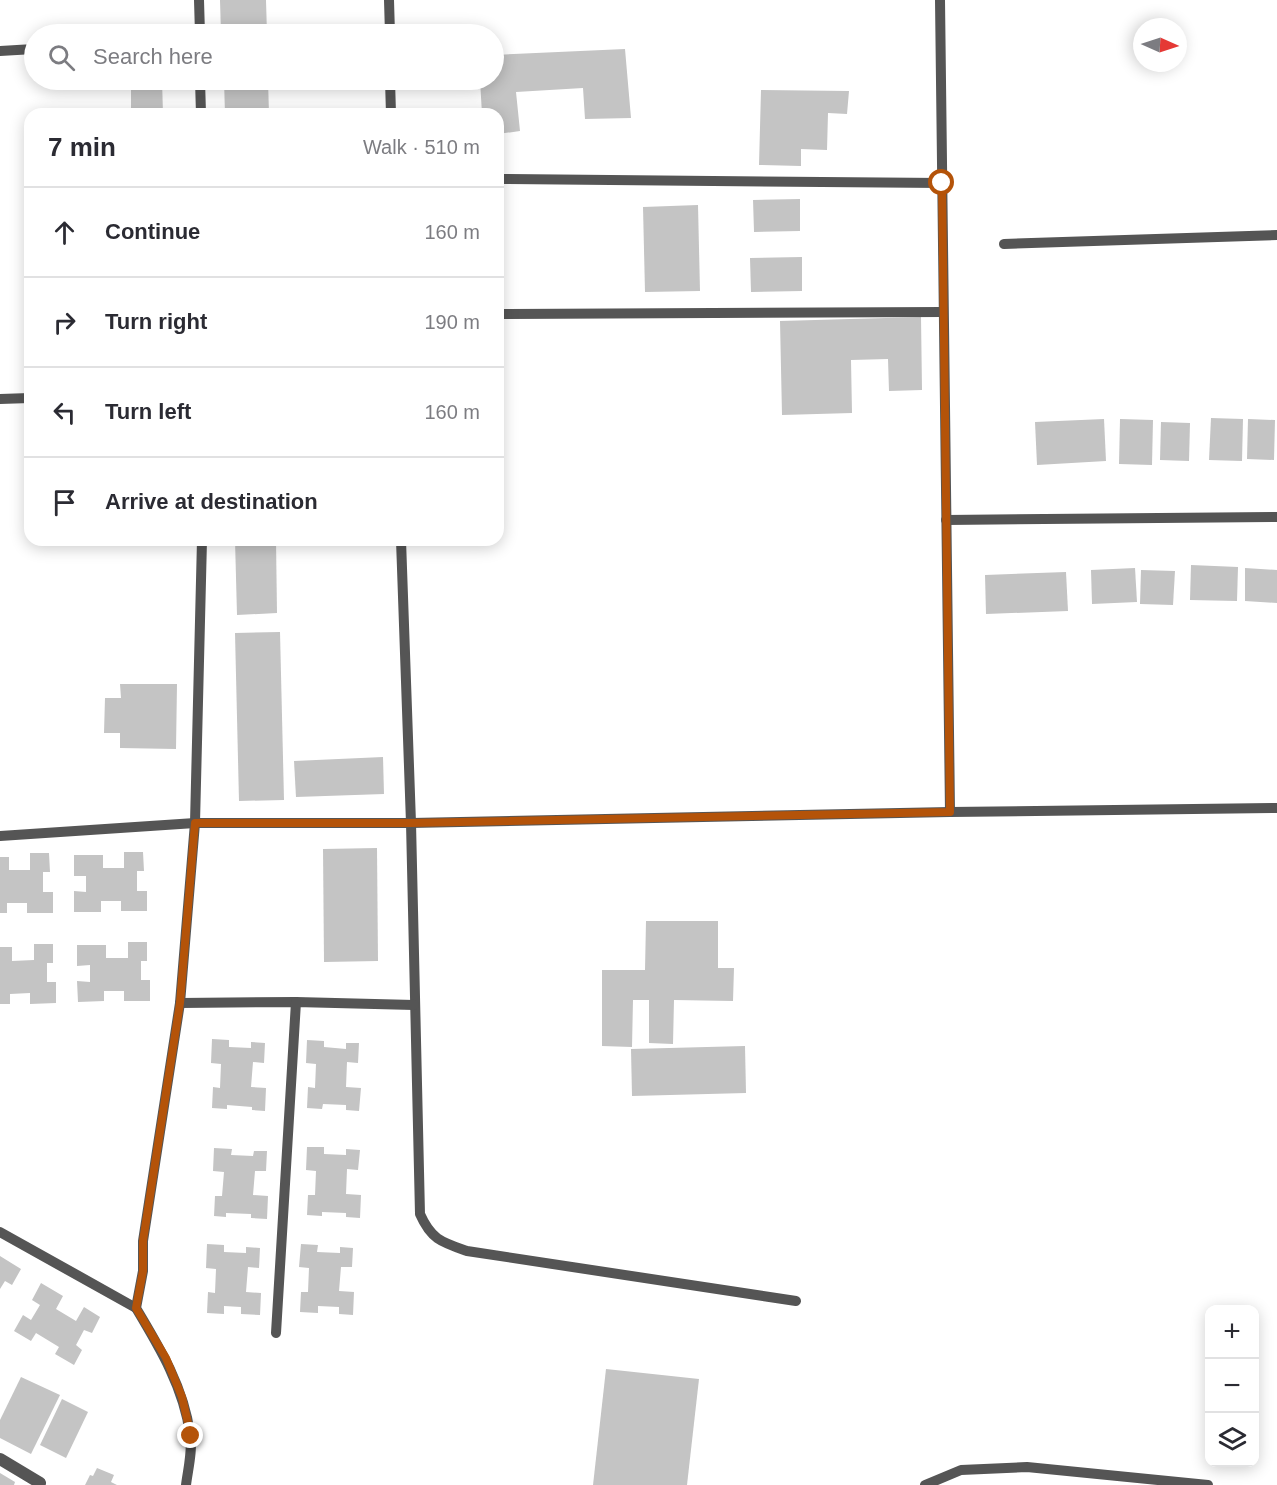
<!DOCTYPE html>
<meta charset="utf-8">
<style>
:root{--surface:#fff;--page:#f7f7f7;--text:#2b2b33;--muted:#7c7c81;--line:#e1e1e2}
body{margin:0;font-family:Helvetica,sans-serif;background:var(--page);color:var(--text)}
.controls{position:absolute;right:18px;bottom:18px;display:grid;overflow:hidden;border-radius:12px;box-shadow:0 3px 15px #0003}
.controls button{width:54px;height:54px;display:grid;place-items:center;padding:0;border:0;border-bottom:2px solid var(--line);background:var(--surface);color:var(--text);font:30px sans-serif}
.compass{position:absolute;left:1133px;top:18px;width:54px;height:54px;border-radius:50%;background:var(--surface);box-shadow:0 3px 15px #0003;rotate:93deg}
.stop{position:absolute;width:18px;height:18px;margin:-14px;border:4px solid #b45309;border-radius:50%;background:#fff}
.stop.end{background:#b45309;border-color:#fff;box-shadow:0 2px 6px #0008}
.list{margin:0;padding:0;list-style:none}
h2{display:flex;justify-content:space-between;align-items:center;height:78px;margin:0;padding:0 24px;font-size:26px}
h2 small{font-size:20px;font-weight:400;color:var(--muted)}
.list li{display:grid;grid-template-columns:39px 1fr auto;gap:18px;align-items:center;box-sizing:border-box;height:90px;padding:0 24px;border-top:2px solid var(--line)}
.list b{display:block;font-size:22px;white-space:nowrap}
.list em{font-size:20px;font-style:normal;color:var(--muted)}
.icon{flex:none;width:33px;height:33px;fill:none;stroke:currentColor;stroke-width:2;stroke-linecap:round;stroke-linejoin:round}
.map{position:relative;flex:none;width:1277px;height:1485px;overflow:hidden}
.search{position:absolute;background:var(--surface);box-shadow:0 3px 15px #0003;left:24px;top:24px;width:480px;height:66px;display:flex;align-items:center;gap:15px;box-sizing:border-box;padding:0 21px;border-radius:33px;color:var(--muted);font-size:22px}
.panel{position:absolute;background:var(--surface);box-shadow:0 3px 15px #0003;left:24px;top:108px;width:480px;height:438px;border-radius:18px}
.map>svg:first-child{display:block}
.building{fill:#c4c4c4}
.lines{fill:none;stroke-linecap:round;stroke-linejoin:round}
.service{stroke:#555;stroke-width:10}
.minor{stroke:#555;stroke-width:12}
.route{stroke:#b45309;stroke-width:8}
</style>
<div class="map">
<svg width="1277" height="1485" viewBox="0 0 1277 1485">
<rect width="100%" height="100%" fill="#fff"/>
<g class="building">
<polygon points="220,0 266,0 267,34 221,34"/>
<polygon points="625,49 631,118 585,119 583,88 516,92 520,131 498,134 498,114 482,114 480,80 494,80 494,55"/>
<polygon points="131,80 162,80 163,114 131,114"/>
<polygon points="224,80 268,80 269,114 225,114"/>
<polygon points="761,90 849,91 847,114 828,113 827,150 801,149 801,166 759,165"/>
<polygon points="800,199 800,231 754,232 753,200"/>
<polygon points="698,205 700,291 645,292 643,207"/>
<polygon points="802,257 802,291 751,292 750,258"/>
<polygon points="921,317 922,390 889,391 888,359 851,360 852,413 782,415 780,321"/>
<polygon points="1211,418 1243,419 1242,461 1209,460"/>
<polygon points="1104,419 1106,461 1037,465 1035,422"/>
<polygon points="1120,419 1153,420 1152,465 1119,464"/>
<polygon points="1248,419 1275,420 1274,460 1247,459"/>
<polygon points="1161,422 1190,423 1189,461 1160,460"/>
<polygon points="235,540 276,540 277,613 237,615"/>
<polygon points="1191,565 1238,567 1237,601 1190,600"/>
<polygon points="1135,568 1137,602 1092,604 1091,570"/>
<polygon points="1245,568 1277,570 1277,603 1245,601"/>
<polygon points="1141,570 1175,571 1173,605 1140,604"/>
<polygon points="1066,572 1068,611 986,614 985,575"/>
<polygon points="280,632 284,800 239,801 235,633"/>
<polygon points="120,684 177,684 176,749 120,748 120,733 104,733 105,698 121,698"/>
<polygon points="383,757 384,794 296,797 294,761"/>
<polygon points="377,848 378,961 324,962 323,849"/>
<polygon points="124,852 143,852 144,871 137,871 137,891 147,891 147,911 121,911 121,901 101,901 101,912 74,912 74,891 86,892 86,876 74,876 74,855 103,855 103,868 124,868"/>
<polygon points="30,853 49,853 50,872 43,872 43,892 53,892 53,913 27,913 27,903 7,903 7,913 0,913 0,857 9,857 9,870 30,870"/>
<polygon points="646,921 718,921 718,968 734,968 733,1001 674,1000 673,1044 649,1043 649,1000 633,1000 632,1047 602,1046 602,970 645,970"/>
<polygon points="128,942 147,942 147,961 141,961 141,980 150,980 150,1001 124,1001 124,991 104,991 104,1001 78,1002 77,981 90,982 90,965 77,966 77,945 106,945 106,958 128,958"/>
<polygon points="34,944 53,944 53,963 47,963 47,982 56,982 56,1003 30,1004 30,993 10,994 10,1004 0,1004 0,947 12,947 12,961 34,960"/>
<polygon points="212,1039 229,1040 229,1047 251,1048 251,1042 265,1043 264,1063 253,1062 251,1087 266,1088 265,1111 252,1110 252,1107 227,1105 227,1109 212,1108 213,1087 220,1088 221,1064 211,1063"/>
<polygon points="307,1040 324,1041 324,1047 346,1049 346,1043 359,1043 358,1063 347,1062 346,1087 361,1088 359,1111 346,1110 346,1105 323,1104 322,1109 307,1108 308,1087 315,1088 316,1064 306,1063"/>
<polygon points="745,1046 746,1093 632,1096 631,1049"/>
<polygon points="307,1147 324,1147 324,1154 346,1155 346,1149 360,1150 358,1170 347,1169 346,1194 361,1195 360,1218 346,1217 346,1213 322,1212 322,1216 307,1215 308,1195 315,1195 316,1171 306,1170"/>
<polygon points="214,1148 232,1149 231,1155 253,1156 254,1151 267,1151 266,1171 255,1171 253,1195 268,1196 267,1219 251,1218 251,1214 226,1213 226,1217 214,1216 215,1196 222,1196 224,1172 213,1171"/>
<polygon points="207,1244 224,1245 224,1252 246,1253 246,1247 260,1248 259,1268 248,1267 246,1292 261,1293 260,1315 241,1314 241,1307 224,1306 224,1314 207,1313 208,1292 215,1293 216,1269 206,1268"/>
<polygon points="301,1244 318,1245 317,1252 340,1253 340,1247 353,1248 352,1267 341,1267 339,1291 354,1292 353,1315 339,1314 339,1307 318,1306 318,1313 300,1312 301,1292 308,1292 309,1268 299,1267"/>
<polygon points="0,1256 21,1269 12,1285 5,1281 0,1289"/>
<polygon points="41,1283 63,1296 56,1309 76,1321 84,1307 100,1317 92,1333 84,1330 76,1345 82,1350 74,1365 55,1354 59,1347 36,1333 31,1341 14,1331 23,1315 31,1320 40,1305 32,1300"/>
<polygon points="606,1369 699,1379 687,1485 593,1485"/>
<polygon points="21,1377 60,1395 31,1454 0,1438 0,1420"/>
<polygon points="62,1399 88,1412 66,1458 40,1445"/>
<polygon points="97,1468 114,1475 111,1482 117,1485 85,1485 90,1475 93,1476"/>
<polygon points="0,1473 15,1482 14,1485 0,1485"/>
</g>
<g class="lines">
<g class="service">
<polyline points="199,0 200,34"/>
<polyline points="389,0 390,34"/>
<polyline points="940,0 950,812"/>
<polyline points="0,51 34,49"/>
<polyline points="200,80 201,114"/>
<polyline points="390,80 391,114"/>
<polyline points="498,179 942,183"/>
<polyline points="1004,244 1277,235"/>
<polyline points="498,314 943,312"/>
<polyline points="0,399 30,398"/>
<polyline points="946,520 1277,517"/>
<path d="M 401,540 L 411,823 L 420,1214 C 431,1239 441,1242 467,1251 L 796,1301"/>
<polyline points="0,836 195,823 411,823 950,812 1277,808"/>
<polyline points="180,1003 296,1002 414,1005"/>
<polyline points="0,1232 136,1308"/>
<polyline points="276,1333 296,1002"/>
<path d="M 186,1485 C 188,1469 193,1450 190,1434 C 184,1388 160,1348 136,1308 L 143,1271 L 143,1241 L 180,1003 L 195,823 L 202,540"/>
<polyline points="925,1485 961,1470 1027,1467 1208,1485"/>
</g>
<polyline class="minor" points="0,1459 40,1483"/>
</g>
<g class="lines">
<polyline class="route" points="191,1436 182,1397 166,1358 136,1308 143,1271 143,1241 180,1003 195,823 411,823 950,812 942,183"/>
</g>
</svg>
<div class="controls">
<button>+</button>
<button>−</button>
<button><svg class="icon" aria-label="layers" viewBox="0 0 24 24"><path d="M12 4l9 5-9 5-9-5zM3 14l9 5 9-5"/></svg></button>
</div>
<svg class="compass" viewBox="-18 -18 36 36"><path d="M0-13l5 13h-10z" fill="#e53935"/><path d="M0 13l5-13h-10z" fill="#7c7c81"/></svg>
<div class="stop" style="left:942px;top:183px"></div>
<div class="stop end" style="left:191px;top:1436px"></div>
<div class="search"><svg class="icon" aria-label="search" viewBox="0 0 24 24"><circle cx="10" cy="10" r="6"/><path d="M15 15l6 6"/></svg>Search here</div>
<section class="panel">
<h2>7 min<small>Walk · 510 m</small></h2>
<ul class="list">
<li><svg class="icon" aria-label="ahead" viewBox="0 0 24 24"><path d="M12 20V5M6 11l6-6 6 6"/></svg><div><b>Continue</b></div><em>160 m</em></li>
<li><svg class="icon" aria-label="right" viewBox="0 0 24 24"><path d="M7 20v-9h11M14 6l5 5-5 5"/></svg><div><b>Turn right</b></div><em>190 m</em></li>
<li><svg class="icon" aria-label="left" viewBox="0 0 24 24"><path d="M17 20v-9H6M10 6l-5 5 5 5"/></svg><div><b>Turn left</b></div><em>160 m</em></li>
<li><svg class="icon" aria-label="arrive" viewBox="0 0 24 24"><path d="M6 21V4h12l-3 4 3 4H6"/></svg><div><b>Arrive at destination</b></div></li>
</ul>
</section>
</div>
